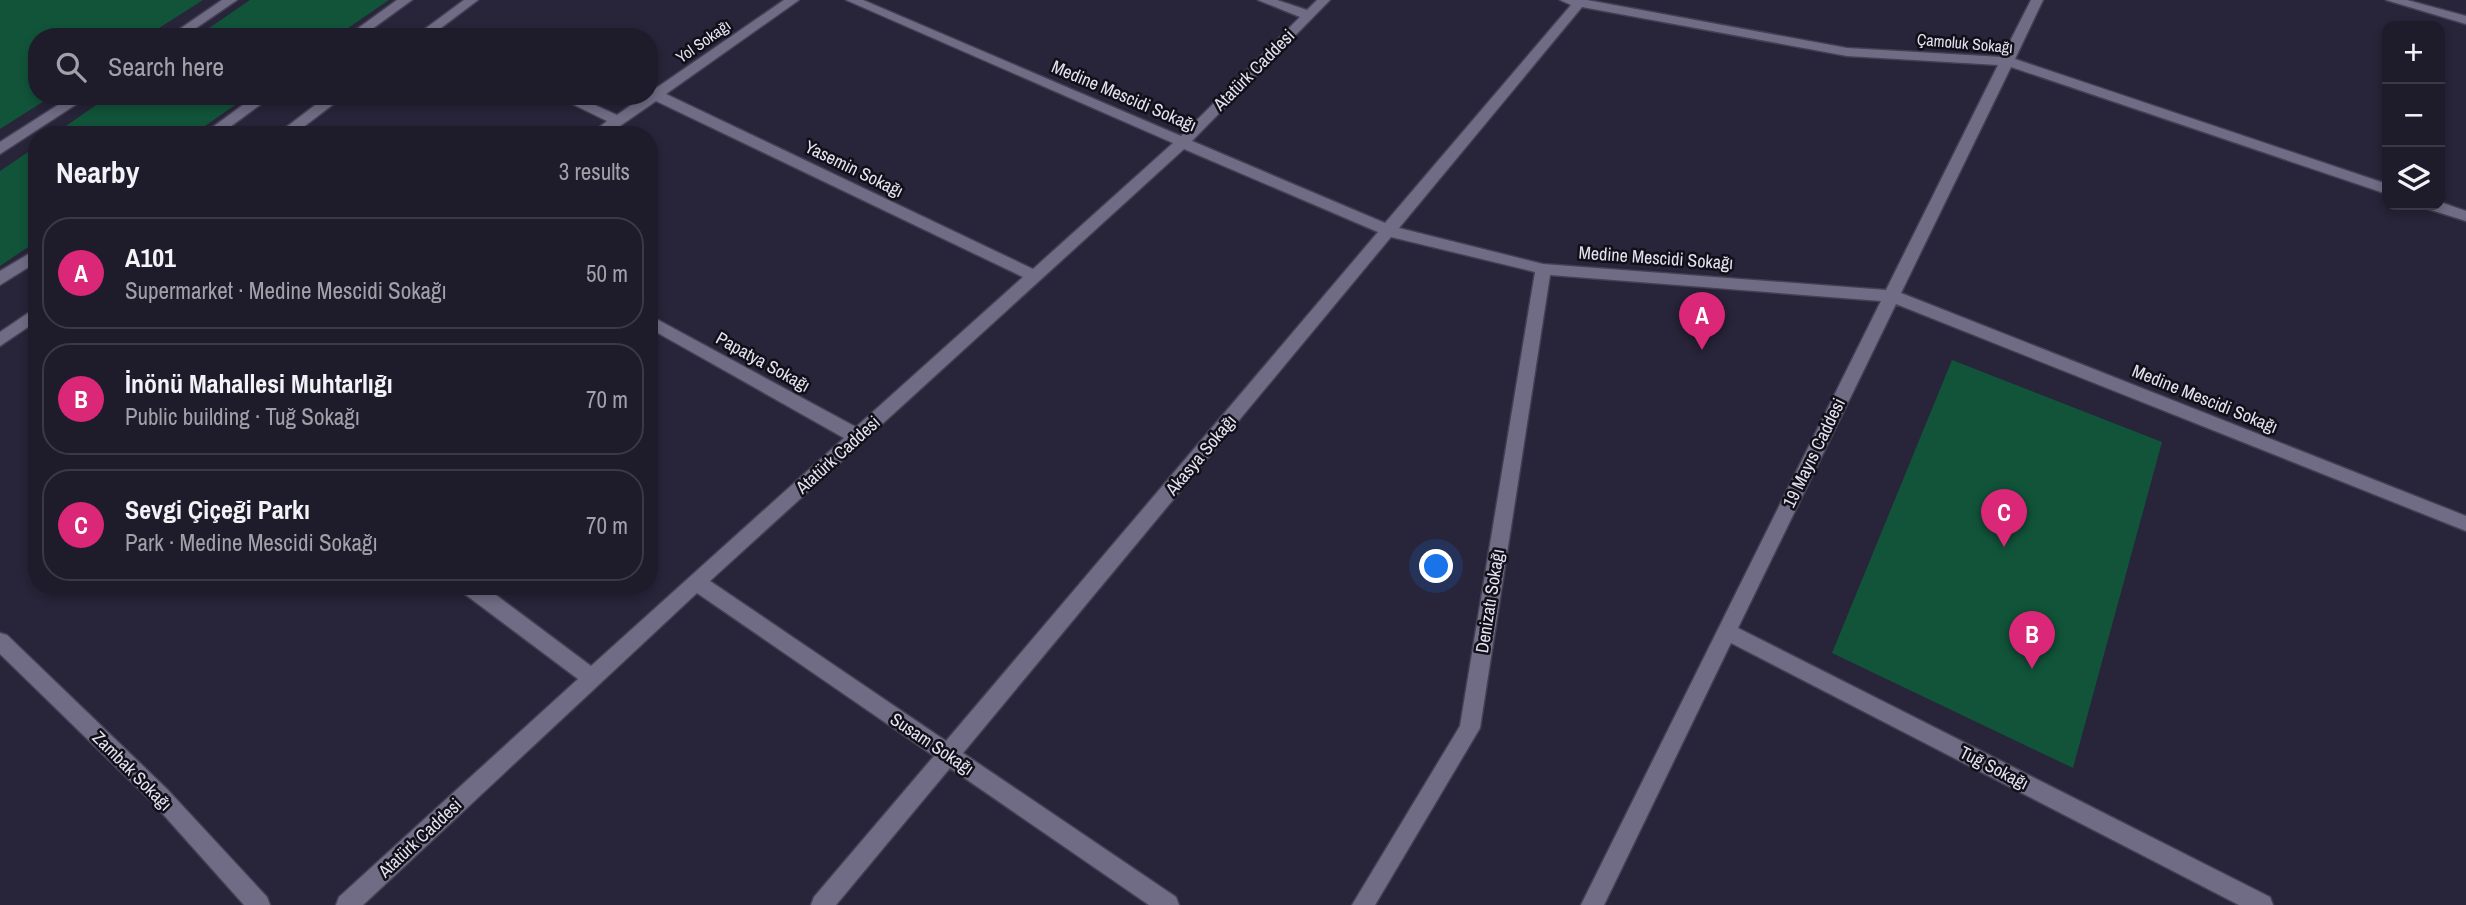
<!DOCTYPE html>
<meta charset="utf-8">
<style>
:root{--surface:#1e1b2b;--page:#262433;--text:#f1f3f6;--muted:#a1a1a9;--line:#3c3947;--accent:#db2777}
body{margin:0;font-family:"Archivo Narrow",sans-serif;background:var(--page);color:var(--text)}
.controls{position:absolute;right:21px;top:21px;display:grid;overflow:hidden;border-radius:14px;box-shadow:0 4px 10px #0003}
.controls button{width:63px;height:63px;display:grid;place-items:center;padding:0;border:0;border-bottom:2px solid var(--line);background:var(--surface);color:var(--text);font:35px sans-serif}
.you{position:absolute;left:1437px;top:567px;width:24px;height:24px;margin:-18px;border:5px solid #fff;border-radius:50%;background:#1a73e8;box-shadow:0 0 0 10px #1a73e833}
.badge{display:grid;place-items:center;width:46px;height:46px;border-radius:50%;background:var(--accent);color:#fff;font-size:23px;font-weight:700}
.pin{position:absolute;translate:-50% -58px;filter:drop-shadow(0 2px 4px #0008)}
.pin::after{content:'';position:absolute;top:37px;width:24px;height:21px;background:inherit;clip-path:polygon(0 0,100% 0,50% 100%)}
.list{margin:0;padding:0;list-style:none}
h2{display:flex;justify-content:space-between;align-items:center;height:91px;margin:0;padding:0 28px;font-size:30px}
h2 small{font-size:23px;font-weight:400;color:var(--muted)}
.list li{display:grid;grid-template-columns:46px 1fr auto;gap:21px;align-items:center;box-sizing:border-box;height:112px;margin:0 14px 14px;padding:0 14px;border:2px solid var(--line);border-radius:28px}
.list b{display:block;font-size:26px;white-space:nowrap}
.list p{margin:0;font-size:23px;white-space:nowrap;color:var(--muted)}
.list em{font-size:23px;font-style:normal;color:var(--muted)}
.icon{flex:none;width:38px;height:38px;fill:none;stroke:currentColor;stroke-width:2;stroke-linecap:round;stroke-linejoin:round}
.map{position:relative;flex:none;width:2466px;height:905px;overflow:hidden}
.search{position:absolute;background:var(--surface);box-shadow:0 4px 10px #0003;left:28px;top:28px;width:630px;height:77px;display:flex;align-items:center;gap:18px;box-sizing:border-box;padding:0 24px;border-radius:28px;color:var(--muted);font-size:26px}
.panel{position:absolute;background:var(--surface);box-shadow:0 4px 10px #0003;left:28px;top:126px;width:630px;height:469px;border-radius:28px}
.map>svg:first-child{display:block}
.green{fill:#11543a}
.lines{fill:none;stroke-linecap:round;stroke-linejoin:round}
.lane-casing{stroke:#443f52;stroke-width:3}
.street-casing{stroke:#443f52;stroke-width:3}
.secondary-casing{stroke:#443f52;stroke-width:3}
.lane{fill:#706c85;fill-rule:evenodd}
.street{fill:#706c85;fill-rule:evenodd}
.secondary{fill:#706c85;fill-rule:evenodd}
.labels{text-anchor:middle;stroke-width:5;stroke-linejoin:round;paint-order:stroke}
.far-street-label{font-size:16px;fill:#e4e1f0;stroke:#110f18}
.street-label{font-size:18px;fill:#e4e1f0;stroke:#110f18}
</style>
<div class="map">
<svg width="2466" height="905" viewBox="0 0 2466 905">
<rect width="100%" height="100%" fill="#282439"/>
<g class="green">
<polygon points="0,0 203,0 145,37 37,37 37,96 52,96 0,129"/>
<polygon points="250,0 389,0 335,37 196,37"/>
<polygon points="109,96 248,96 192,135 53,135"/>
<polygon points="37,146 37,241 0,266 0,171"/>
<polygon points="1952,360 2162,442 2073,768 1832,653"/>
</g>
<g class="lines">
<defs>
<g id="lane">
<polygon points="222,0 237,0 183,37 168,37"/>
<polygon points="397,0 412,0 361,37 346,37"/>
<polygon points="72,96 89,96 0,154 0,142"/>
<polygon points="255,96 272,96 219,135 202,135"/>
<polygon points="37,249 37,262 0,285 0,271"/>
</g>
<g id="street">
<polygon points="464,0 478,0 429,37 414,37"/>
<path d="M 784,0 L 799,0 L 666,94 L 1033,269 L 1173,143 L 846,0 L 863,0 L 1181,136 L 1300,17 L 1258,0 L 1277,0 L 1307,10 L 1317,0 L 1330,0 L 1192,141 L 1385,223 L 1571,5 L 1560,0 L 1587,0 L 1847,48 L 2002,57 L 2031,0 L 2043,0 L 2015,59 L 2387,184 L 2387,194 L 2011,67 L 1901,293 L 2466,516 L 2466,531 L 1896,304 L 1738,628 L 2270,897 L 2273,905 L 2239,905 L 1731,643 L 1604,905 L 1581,905 L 1881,301 L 1550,275 L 1480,728 L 1375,905 L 1352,905 L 1460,726 L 1535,272 L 1391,237 L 963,753 L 1176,897 L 1179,905 L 1149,905 L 950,768 L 836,905 L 811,905 L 814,897 L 934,756 L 697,593 L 363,905 L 336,905 L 339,897 L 578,679 L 462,592 L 460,586 L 484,586 L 591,666 L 844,438 L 649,328 L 649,315 L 856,427 L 1023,277 L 656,101 L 607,135 L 590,135 L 607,121 L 556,96 L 575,96 L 617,115 L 644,96 L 649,96 L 649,93 ZM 1582,7 L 1847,56 L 1998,65 L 1886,290 L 1543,264 L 1399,228 ZM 1184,149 L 1378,232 L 946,741 L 710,581 Z"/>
<polygon points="327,96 344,96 293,135 276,135"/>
<polygon points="2440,202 2466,211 2466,221 2428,209 2426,205 2440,205"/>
<polygon points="37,307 37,321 0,346 0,332"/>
<polygon points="0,633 7,635 167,789 267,897 270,905 244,905 153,803 0,654"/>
</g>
<polygon id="secondary" points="2386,0 2407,0 2466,16 2466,24"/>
</defs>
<use href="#lane" class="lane-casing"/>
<use href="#street" class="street-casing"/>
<use href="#secondary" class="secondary-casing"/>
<use href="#lane" class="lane"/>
<use href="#street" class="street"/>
<use href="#secondary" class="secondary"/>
</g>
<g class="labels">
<g class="far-street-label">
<text transform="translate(703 41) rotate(-35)" y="6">Yol Sokağı</text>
<text transform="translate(1965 43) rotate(5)" y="6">Çamoluk Sokağı</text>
</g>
<g class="street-label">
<text transform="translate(1254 70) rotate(-45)" y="6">Atatürk Caddesi</text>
<text transform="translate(1124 96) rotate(23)" y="6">Medine Mescidi Sokağı</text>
<text transform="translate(854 169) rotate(26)" y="6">Yasemin Sokağı</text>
<text transform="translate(1656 258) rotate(4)" y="6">Medine Mescidi Sokağı</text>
<text transform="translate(763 362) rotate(29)" y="6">Papatya Sokağı</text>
<text transform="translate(2205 399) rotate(22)" y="6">Medine Mescidi Sokağı</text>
<text transform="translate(1814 453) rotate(-64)" y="6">19 Mayıs Caddesi</text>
<text transform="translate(838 455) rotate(-42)" y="6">Atatürk Caddesi</text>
<text transform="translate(1201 455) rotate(-50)" y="6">Akasya Sokağı</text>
<text transform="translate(1490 601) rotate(-81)" y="6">Denizatı Sokağı</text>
<text transform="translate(932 744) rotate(34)" y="6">Susam Sokağı</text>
<text transform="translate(1994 768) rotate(27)" y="6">Tuğ Sokağı</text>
<text transform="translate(132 771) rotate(45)" y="6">Zambak Sokağı</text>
<text transform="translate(420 838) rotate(-43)" y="6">Atatürk Caddesi</text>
</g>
</g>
</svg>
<div class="controls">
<button>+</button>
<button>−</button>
<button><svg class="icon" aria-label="layers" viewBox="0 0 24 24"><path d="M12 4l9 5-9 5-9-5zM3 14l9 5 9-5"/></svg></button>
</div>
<div class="you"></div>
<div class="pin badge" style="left:1702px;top:350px">A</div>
<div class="pin badge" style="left:2032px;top:669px">B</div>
<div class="pin badge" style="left:2004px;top:547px">C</div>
<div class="search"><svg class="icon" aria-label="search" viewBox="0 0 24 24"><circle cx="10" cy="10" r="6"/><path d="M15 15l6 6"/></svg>Search here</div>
<section class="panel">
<h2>Nearby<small>3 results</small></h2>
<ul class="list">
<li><span class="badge">A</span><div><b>A101</b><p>Supermarket · Medine Mescidi Sokağı</p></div><em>50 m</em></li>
<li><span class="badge">B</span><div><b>İnönü Mahallesi Muhtarlığı</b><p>Public building · Tuğ Sokağı</p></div><em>70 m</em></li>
<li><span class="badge">C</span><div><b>Sevgi Çiçeği Parkı</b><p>Park · Medine Mescidi Sokağı</p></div><em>70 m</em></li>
</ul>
</section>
</div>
